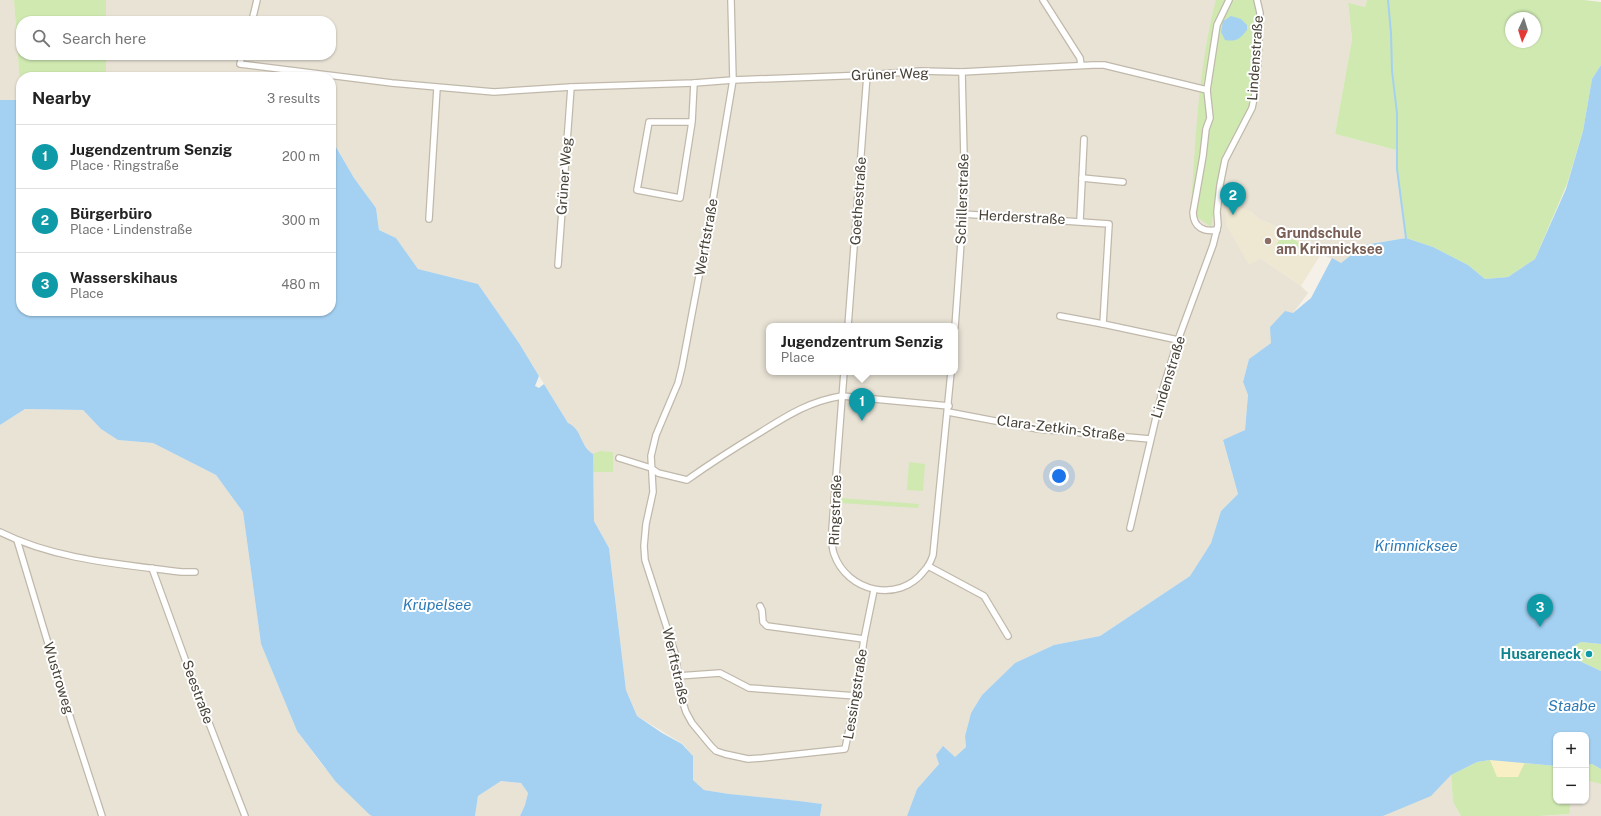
<!DOCTYPE html>
<meta charset="utf-8">
<style>
:root{--surface:#fff;--page:#f2f2f2;--text:#222;--muted:#767676;--line:#e0e0e0;--accent:#fe3d16}
body{margin:0;font-family:"Public Sans",sans-serif;background:var(--page);color:var(--text)}
.controls{position:absolute;right:12px;bottom:12px;display:grid;overflow:hidden;border-radius:8px;box-shadow:0 1px 3px #0004}
.controls button{width:36px;height:36px;display:grid;place-items:center;padding:0;border:0;border-bottom:1px solid var(--line);background:var(--surface);color:var(--text);font:20px sans-serif}
.compass{position:absolute;left:1505px;top:12px;width:36px;height:36px;border-radius:50%;background:var(--surface);box-shadow:0 1px 3px #0004;rotate:184deg}
.you{position:absolute;left:1059px;top:476px;width:14px;height:14px;margin:-10px;border:3px solid #fff;border-radius:50%;background:#1a73e8;box-shadow:0 0 0 6px #1a73e833}
.badge{display:grid;place-items:center;width:26px;height:26px;border-radius:50%;background:var(--accent);color:#fff;font-size:13px;font-weight:700}
.pin{position:absolute;translate:-50% -33px;filter:drop-shadow(0 1px 2px #0008)}
.pin::after{content:'';position:absolute;top:21px;width:14px;height:12px;background:inherit;clip-path:polygon(0 0,100% 0,50% 100%)}
.popup{position:absolute;left:766px;top:323px;width:192px;height:52px;box-sizing:border-box;display:grid;place-content:center;border-radius:8px;background:var(--surface);filter:drop-shadow(0 1px 3px #0005);font-size:13px;white-space:nowrap;color:var(--muted)}
.popup b{font-size:15px;color:var(--text)}
.popup::after{content:'';position:absolute;left:50%;top:100%;margin-left:-8px;border:8px solid transparent;border-top-color:var(--surface)}
.list{margin:0;padding:0;list-style:none}
h2{display:flex;justify-content:space-between;align-items:center;height:52px;margin:0;padding:0 16px;font-size:17px}
h2 small{font-size:13px;font-weight:400;color:var(--muted)}
.list li{display:grid;grid-template-columns:26px 1fr auto;gap:12px;align-items:center;box-sizing:border-box;height:64px;padding:0 16px;border-top:1px solid var(--line)}
.list b{display:block;font-size:15px;white-space:nowrap}
.list p{margin:0;font-size:13px;white-space:nowrap;color:var(--muted)}
.list em{font-size:13px;font-style:normal;color:var(--muted)}
.icon{flex:none;width:22px;height:22px;fill:none;stroke:currentColor;stroke-width:2;stroke-linecap:round;stroke-linejoin:round}
.map{position:relative;flex:none;width:1601px;height:816px;overflow:hidden}
.search{position:absolute;background:var(--surface);box-shadow:0 1px 3px #0004;left:16px;top:16px;width:320px;height:44px;display:flex;align-items:center;gap:10px;box-sizing:border-box;padding:0 14px;border-radius:16px;color:var(--muted);font-size:15px}
.panel{position:absolute;background:var(--surface);box-shadow:0 1px 3px #0004;left:16px;top:72px;width:320px;height:244px;border-radius:16px}
.map>svg:first-child{display:block}
.residential{fill:#e9e3d6;fill-rule:evenodd}
.education{fill:#eee7d2}
.green{fill:#cfe9b1;fill-rule:evenodd}
.sand{fill:#f9efc4}
.water{fill:#a4d1f2}
.lines{fill:none;stroke-linecap:round;stroke-linejoin:round}
.stream{stroke:#a4d1f2;stroke-width:2}
.minor-casing{stroke:#c0b9ab;stroke-width:8}
.minor{stroke:#fff;stroke-width:5.5}
.education-dot{fill:#8d6e63;stroke:#fff;stroke-width:1.5}
.culture-dot{fill:#0f9aa8;stroke:#fff;stroke-width:1.5}
.labels{text-anchor:middle;stroke-width:4;stroke-linejoin:round;paint-order:stroke}
.street-label{font-size:14px;fill:#484237;stroke:#fff}
.education-label{font-size:14px;font-weight:bold;fill:#785e54;stroke:#fff;text-anchor:start}
.culture-label{font-size:14px;font-weight:bold;fill:#0d838f;stroke:#fff;text-anchor:end}
.water-label{font-size:15px;font-style:italic;fill:#2d7ab7;stroke:#fff}
</style>
<div class="map">
<svg width="1601" height="816" viewBox="0 0 1601 816">
<rect width="100%" height="100%" fill="#f5f1e9"/>
<g class="residential">
<polygon points="0,0 14,0 21,100 0,100"/>
<path d="M 105,0 L 1367,0 L 1365,7 L 1348,4 L 1352,39 L 1335,134 L 1396,150 L 1396,169 L 1406,238 L 1364,245 L 1341,263 L 1321,254 L 1280,228 L 1259,219 L 1250,211 L 1249,264 L 1260,258 L 1301,286 L 1308,293 L 1271,343 L 1249,359 L 1243,382 L 1248,395 L 1245,430 L 1223,441 L 1238,494 L 1221,511 L 1211,543 L 1190,576 L 1100,636 L 1054,645 L 1015,663 L 982,695 L 971,713 L 965,736 L 966,747 L 955,757 L 939,764 L 917,789 L 907,816 L 820,816 L 822,804 L 799,801 L 735,795 L 704,790 L 693,780 L 693,756 L 683,744 L 637,716 L 626,690 L 609,548 L 594,521 L 593,472 L 589,451 L 582,441 L 581,437 L 568,423 L 519,343 L 478,284 L 418,269 L 396,238 L 379,230 L 376,208 L 354,178 L 336,147 L 331,146 L 331,77 L 105,77 L 105,55 L 331,55 L 331,21 L 105,21 ZM 769,326 L 955,326 L 955,372 L 769,372 Z"/>
<polygon points="25,409 83,410 101,429 118,440 153,443 216,475 243,512 261,644 297,731 323,766 372,816 0,816 0,425"/>
<polygon points="1586,764 1601,769 1601,816 1540,816 1568,814 1571,801 1586,801"/>
<polygon points="1451,775 1453,802 1461,816 1383,816 1401,808 1439,787"/>
<polygon points="501,781 521,783 528,793 525,805 520,816 475,816 478,796"/>
</g>
<polygon class="education" points="1225,202 1250,211 1259,219 1280,228 1321,254 1301,286 1260,258 1249,265 1226,225"/>
<g class="green">
<polygon points="14,0 106,0 106,21 21,21 21,55 106,55 106,77 21,77 21,100"/>
<path d="M 1216,0 L 1256,0 L 1257,44 L 1252,103 L 1230,142 L 1223,158 L 1211,227 L 1196,216 L 1191,208 C 1196,138 1198,68 1216,0 Z"/>
<path d="M 1367,0 L 1584,0 L 1601,2 L 1601,65 L 1592,79 L 1583,131 L 1567,184 L 1535,259 L 1508,277 L 1485,279 L 1468,265 L 1433,247 L 1406,238 L 1396,169 L 1396,150 L 1335,134 L 1352,39 L 1348,3 L 1365,7 ZM 1511,18 L 1535,18 L 1535,42 L 1511,42 Z"/>
<polygon points="1284,233 1301,244 1294,256 1276,245"/>
<polygon points="600,451 613,452 613,472 593,472 593,454"/>
<polygon points="909,462 925,464 923,491 907,490"/>
<polygon points="840,498 919,504 918,508 840,503"/>
<polygon points="1581,642 1601,644 1601,671 1571,657 1571,647"/>
<polygon points="1490,760 1556,766 1556,801 1571,801 1569,814 1540,816 1461,816 1453,802 1451,775 1477,762"/>
<polygon points="1592,764 1601,769 1601,784 1586,780 1586,765"/>
</g>
<polygon class="sand" points="1490,760 1525,762 1518,777 1497,777"/>
<g class="water">
<path d="M 1231,16 L 1241,19 L 1247,25 L 1247,30 C 1240,39 1236,42 1225,40 L 1221,32 L 1223,21 Z"/>
<polygon points="1601,65 1601,644 1581,642 1572,647 1571,657 1601,671 1601,769 1592,764 1586,765 1586,735 1556,735 1556,766 1490,760 1477,762 1451,775 1431,796 1383,816 907,816 917,789 939,764 936,755 943,746 955,757 966,747 965,736 971,713 982,695 1015,663 1054,645 1100,636 1190,576 1211,543 1221,511 1238,494 1223,440 1245,430 1248,395 1243,382 1249,359 1271,343 1270,327 1285,311 1293,313 1311,298 1332,258 1341,263 1364,245 1406,238 1433,247 1468,265 1485,279 1508,277 1535,259 1566,189 1583,131 1592,79"/>
<path d="M 0,100 L 21,100 L 21,311 L 331,311 L 331,146 L 336,147 L 354,178 L 376,208 L 379,230 L 396,238 L 418,269 L 478,284 L 519,343 L 539,376 L 535,386 L 539,388 L 544,384 L 568,423 C 582,429 580,446 593,454 L 594,521 L 609,548 L 626,690 L 637,716 L 662,733 L 682,744 L 693,756 L 693,780 L 704,790 L 729,794 L 799,801 L 822,804 L 820,816 L 520,816 L 525,805 L 528,793 L 521,783 L 501,781 L 478,796 L 475,816 L 372,816 L 370,815 L 336,782 L 297,731 L 261,644 L 243,512 L 216,475 L 153,443 L 118,440 L 101,429 L 83,410 L 25,409 L 0,425 Z"/>
</g>
<g class="lines">
<polyline class="stream" points="1388,0 1391,33 1392,71 1397,113 1397,169 1406,238"/>
<defs>
<g id="minor">
<polyline points="731,0 733,80 709,223 682,367 678,383 656,435 651,456 653,492 646,524 644,546 645,560 675,653 682,700 686,712 692,723 711,746 716,751 725,754 748,759 762,758 845,749 856,696 864,639 874,590"/>
<polyline points="1043,0 1080,58 1081,65"/>
<polyline points="252,21 257,0"/>
<polyline points="242,55 240,64 392,83 494,92 571,87 694,83 733,80 867,75 920,71 962,72 1093,65 1104,65 1207,90"/>
<polyline points="692,122 680,198 637,190 649,122 692,122 694,83"/>
<polyline points="1082,178 1123,182"/>
<polyline points="963,214 1109,224 1103,324"/>
<polyline points="429,219 437,88"/>
<polyline points="1080,221 1084,139"/>
<path d="M 1217,230 C 1204,232 1194,228 1193,213 L 1203,156 L 1206,129 L 1210,118 L 1207,90 L 1217,25 L 1229,0"/>
<polyline points="558,265 571,87"/>
<polyline points="1060,316 1103,324 1178,340"/>
<polyline points="848,326 867,75"/>
<polyline points="955,327 963,214 964,158 962,72"/>
<path d="M 844,372 L 832,529 C 832,538 831,546 834,554 C 847,592 899,604 924,571 C 928,567 931,561 933,555 L 951,372"/>
<polyline points="948,412 1038,429 1150,439"/>
<path d="M 619,458 L 651,468 L 658,473 L 687,480 C 711,463 736,447 761,432 C 788,415 810,401 842,396 L 949,406"/>
<polyline points="1130,528 1162,392 1178,340 1213,245 1218,225 1217,212 1220,185 1225,160 1252,108 1255,94 1258,61 1260,13 1257,0"/>
<path d="M 0,532 C 56,560 120,564 182,572 L 195,572"/>
<polyline points="17,540 71,720 102,816"/>
<polyline points="928,566 984,596 1008,636"/>
<polyline points="152,568 197,692 245,816"/>
<polyline points="760,606 762,610 763,622 767,626 864,639"/>
<polyline points="678,676 720,673 749,688 856,696"/>
</g>
</defs>
<use href="#minor" class="minor-casing"/>
<use href="#minor" class="minor"/>
</g>
<circle class="education-dot" cx="1268" cy="241" r="4"/>
<circle class="culture-dot" cx="1589" cy="654" r="4"/>
<g class="labels">
<g class="street-label">
<text transform="translate(1255 58) rotate(-86)" y="5">Lindenstraße</text>
<text transform="translate(890 74) rotate(-2)" y="5">Grüner Weg</text>
<text transform="translate(564 176) rotate(-86)" y="5">Grüner Weg</text>
<text transform="translate(962 199) rotate(-88)" y="5">Schillerstraße</text>
<text transform="translate(858 201) rotate(-86)" y="5">Goethestraße</text>
<text transform="translate(1022 217) rotate(3)" y="5">Herderstraße</text>
<text transform="translate(706 237) rotate(-80)" y="5">Werftstraße</text>
<text transform="translate(1168 377) rotate(-73)" y="5">Lindenstraße</text>
<text transform="translate(1061 428) rotate(7)" y="5">Clara-Zetkin-Straße</text>
<text transform="translate(835 510) rotate(-88)" y="5">Ringstraße</text>
<text transform="translate(676 666) rotate(77)" y="5">Werftstraße</text>
<text transform="translate(59 678) rotate(73)" y="5">Wustroweg</text>
<text transform="translate(198 692) rotate(70)" y="5">Seestraße</text>
<text transform="translate(855 694) rotate(-81)" y="5">Lessingstraße</text>
</g>
<g class="education-label">
<text x="1276" y="238">Grundschule<tspan x="1276" dy="16">am Krimnicksee</tspan></text>
</g>
<g class="culture-label">
<text x="1581" y="659">Husareneck</text>
</g>
<g class="water-label">
<text x="1416" y="551">Krimnicksee</text>
<text x="437" y="610">Krüpelsee</text>
<text x="1572" y="711">Staabe</text>
</g>
</g>
</svg>
<div class="controls">
<button>+</button>
<button>−</button>
</div>
<svg class="compass" viewBox="-18 -18 36 36"><path d="M0-13l5 13h-10z" fill="#e53935"/><path d="M0 13l5-13h-10z" fill="#767676"/></svg>
<div class="you"></div>
<div class="pin badge" style="left:862px;top:421px;background:#0f9aa8">1</div>
<div class="popup"><b>Jugendzentrum Senzig</b>Place</div>
<div class="pin badge" style="left:1233px;top:215px;background:#0f9aa8">2</div>
<div class="pin badge" style="left:1540px;top:627px;background:#0f9aa8">3</div>
<div class="search"><svg class="icon" aria-label="search" viewBox="0 0 24 24"><circle cx="10" cy="10" r="6"/><path d="M15 15l6 6"/></svg>Search here</div>
<section class="panel">
<h2>Nearby<small>3 results</small></h2>
<ul class="list">
<li><span class="badge" style="background:#0f9aa8">1</span><div><b>Jugendzentrum Senzig</b><p>Place · Ringstraße</p></div><em>200 m</em></li>
<li><span class="badge" style="background:#0f9aa8">2</span><div><b>Bürgerbüro</b><p>Place · Lindenstraße</p></div><em>300 m</em></li>
<li><span class="badge" style="background:#0f9aa8">3</span><div><b>Wasserskihaus</b><p>Place</p></div><em>480 m</em></li>
</ul>
</section>
</div>
